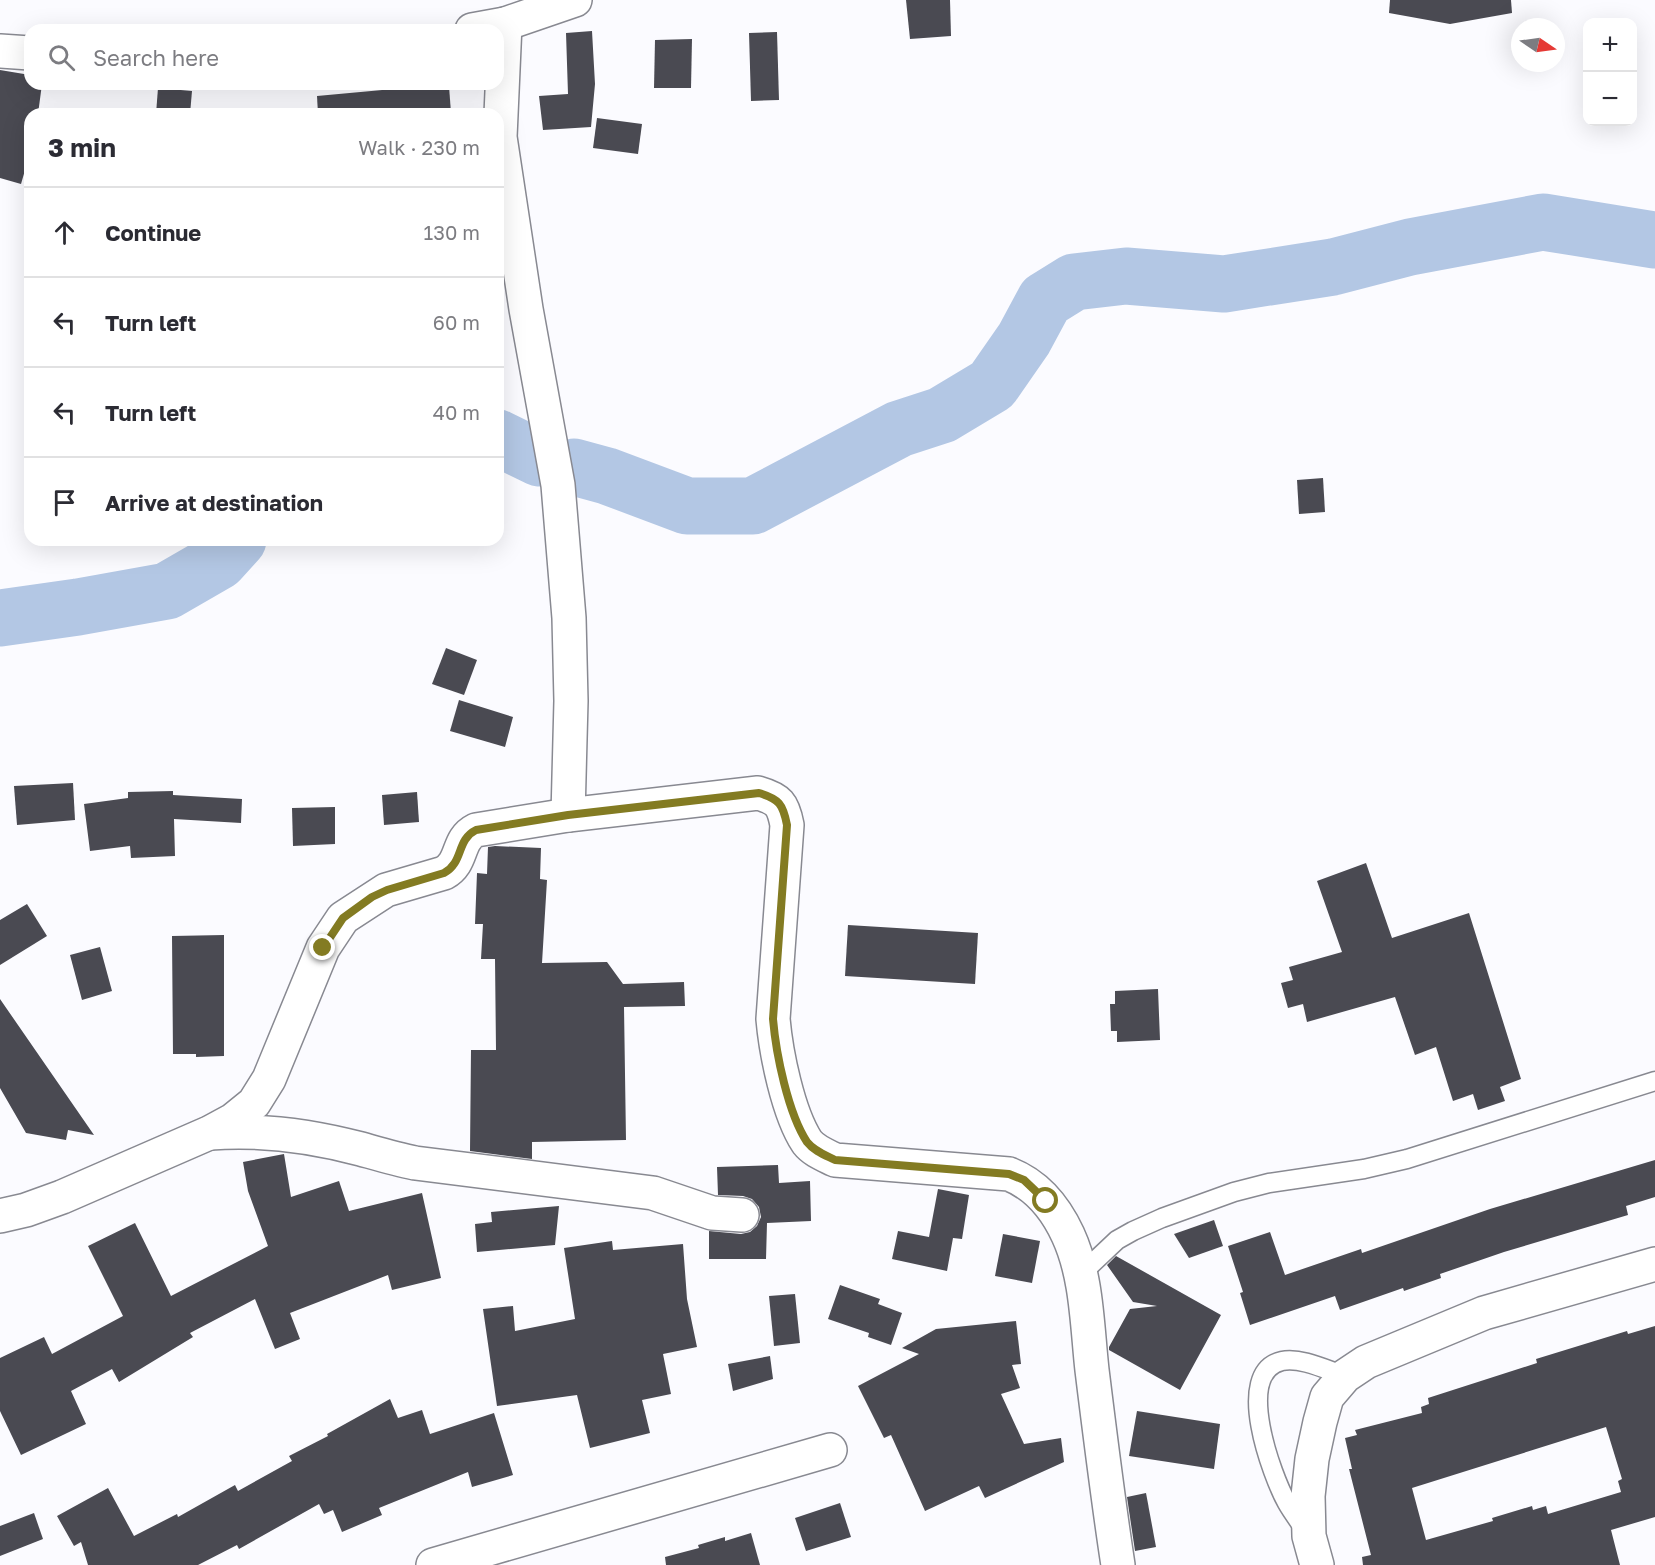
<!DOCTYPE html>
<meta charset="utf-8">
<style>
:root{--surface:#fff;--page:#f7f7f7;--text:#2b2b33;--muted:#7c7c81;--line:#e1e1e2}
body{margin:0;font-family:"Golos Text",sans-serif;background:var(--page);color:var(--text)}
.controls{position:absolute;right:18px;top:18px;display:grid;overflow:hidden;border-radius:12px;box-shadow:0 6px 24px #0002}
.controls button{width:54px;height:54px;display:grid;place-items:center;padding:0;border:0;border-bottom:2px solid var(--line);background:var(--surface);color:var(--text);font:30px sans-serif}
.compass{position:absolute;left:1511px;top:18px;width:54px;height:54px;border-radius:50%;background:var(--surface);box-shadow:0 6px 24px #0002;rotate:103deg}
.stop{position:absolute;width:18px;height:18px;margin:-14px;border:4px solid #837b22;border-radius:50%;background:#fff}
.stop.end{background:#837b22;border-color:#fff;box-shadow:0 2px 6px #0008}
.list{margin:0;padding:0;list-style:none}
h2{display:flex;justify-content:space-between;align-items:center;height:78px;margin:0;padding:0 24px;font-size:26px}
h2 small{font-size:20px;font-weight:400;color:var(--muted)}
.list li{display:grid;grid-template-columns:39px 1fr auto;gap:18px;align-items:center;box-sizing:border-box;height:90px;padding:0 24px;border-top:2px solid var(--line)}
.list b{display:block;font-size:22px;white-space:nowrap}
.list em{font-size:20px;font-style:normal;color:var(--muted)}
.icon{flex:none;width:33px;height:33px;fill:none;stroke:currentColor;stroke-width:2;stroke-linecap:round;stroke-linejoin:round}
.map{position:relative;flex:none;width:1655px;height:1565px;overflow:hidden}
.search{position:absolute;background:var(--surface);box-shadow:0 6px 24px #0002;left:24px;top:24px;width:480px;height:66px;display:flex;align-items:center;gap:15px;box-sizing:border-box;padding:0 21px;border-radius:18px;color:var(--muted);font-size:22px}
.panel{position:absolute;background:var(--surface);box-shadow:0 6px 24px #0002;left:24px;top:108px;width:480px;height:438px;border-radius:18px}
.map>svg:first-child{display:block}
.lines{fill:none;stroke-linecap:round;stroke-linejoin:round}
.river{stroke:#b3c7e4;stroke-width:57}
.building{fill:#4a4a52;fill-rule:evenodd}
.service-casing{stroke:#888991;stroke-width:21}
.minor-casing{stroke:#888991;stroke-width:36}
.service{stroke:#fff;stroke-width:18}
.minor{stroke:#fff;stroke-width:33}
.route{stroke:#837b22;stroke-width:8}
</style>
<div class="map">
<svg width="1655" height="1565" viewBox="0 0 1655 1565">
<rect width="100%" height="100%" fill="#fbfbff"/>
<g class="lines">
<g class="river">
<polyline points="498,438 539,458"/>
<polyline points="574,467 607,476 687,506 753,506 899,429 942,415 992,385 1024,339 1045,300 1074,282 1126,276 1224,284 1333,267 1410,247 1543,222 1655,240"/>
<polyline points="0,618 78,607 167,591 219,561 238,540"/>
</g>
</g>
<g class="building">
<polygon points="906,0 950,0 951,36 910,39"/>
<polygon points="1390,0 1511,0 1512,13 1450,24 1389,13"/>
<polygon points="592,31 595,84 591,127 543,130 539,96 568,94 566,33"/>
<polygon points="777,32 779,100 751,101 749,33"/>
<polygon points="692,39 691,88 654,88 655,40"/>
<polygon points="0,70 30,75 30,84 42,84 38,114 30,113 30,153 21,184 0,178"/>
<polygon points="449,86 451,113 318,114 317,96 393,89"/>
<polygon points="158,88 192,91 190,114 156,114"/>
<polygon points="597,118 642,124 638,154 593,148"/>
<polygon points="1323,478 1325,512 1299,514 1297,480"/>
<polygon points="446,648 477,660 464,695 432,684"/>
<polygon points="459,700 513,717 505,747 450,731"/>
<polygon points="73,783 75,820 17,825 14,786"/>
<polygon points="173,791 173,795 242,799 241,823 174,819 175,856 131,858 130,846 90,851 84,804 128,798 128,792"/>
<polygon points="417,792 419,822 384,825 382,795"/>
<polygon points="335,807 335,844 293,846 292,808"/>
<polygon points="495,846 541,848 540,879 547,880 542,963 607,962 623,984 684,982 685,1006 624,1007 626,1140 532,1142 532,1159 470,1151 471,1050 496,1050 495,959 481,959 483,924 475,924 477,873 487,874 488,847"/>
<polygon points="1366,863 1392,938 1469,913 1521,1079 1500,1087 1505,1101 1478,1110 1473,1094 1453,1101 1436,1047 1415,1055 1395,997 1307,1022 1303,1004 1288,1008 1281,983 1293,980 1289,967 1342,952 1317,881"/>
<polygon points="27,904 47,936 0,965 0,920"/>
<polygon points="848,925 978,933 975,984 845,976"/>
<polygon points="224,935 224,1056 196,1057 196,1054 173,1054 172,936"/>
<polygon points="100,947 112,991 82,1000 70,955"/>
<polygon points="1158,989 1160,1040 1117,1042 1117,1031 1111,1031 1110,1004 1115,1004 1115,991"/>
<polygon points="0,999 94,1135 68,1130 66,1140 26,1133 0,1088"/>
<polygon points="284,1154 291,1197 339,1181 349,1211 422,1193 441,1278 392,1290 388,1275 290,1313 300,1339 275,1349 255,1299 190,1333 193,1337 119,1382 112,1369 71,1391 86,1424 21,1455 0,1411 0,1358 44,1337 52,1354 123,1316 88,1246 135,1223 171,1296 268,1246 248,1191 243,1162"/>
<polygon points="1655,1160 1655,1197 1626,1206 1628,1215 1504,1252 1440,1274 1441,1278 1404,1291 1403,1288 1340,1310 1335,1296 1250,1325 1240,1293 1243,1292 1228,1246 1270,1232 1285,1275 1361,1249 1362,1253 1490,1209"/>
<polygon points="778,1165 779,1183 810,1181 811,1221 767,1223 766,1259 709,1259 709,1231 741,1234 750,1232 757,1226 761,1217 759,1207 752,1199 743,1196 718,1195 717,1167"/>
<polygon points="938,1189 969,1195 962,1239 953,1238 947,1271 892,1259 898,1231 929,1237"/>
<polygon points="559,1206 555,1245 477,1252 475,1224 492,1222 491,1212"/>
<polygon points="1214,1220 1223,1246 1189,1258 1174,1234"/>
<polygon points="1003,1234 1040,1241 1032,1283 995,1276"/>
<polygon points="612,1241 613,1250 683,1244 687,1299 697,1347 663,1354 671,1394 642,1400 650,1433 590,1448 577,1395 497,1406 483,1309 513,1306 515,1331 575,1319 564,1248"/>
<polygon points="1116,1256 1221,1315 1180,1390 1109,1350 1109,1347 1130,1309 1157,1306 1133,1302 1107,1265"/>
<polygon points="840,1285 880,1299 878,1304 902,1313 891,1345 868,1337 869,1333 828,1319"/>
<polygon points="795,1294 800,1343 774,1346 769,1296"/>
<polygon points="1016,1321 1021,1364 1012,1365 1020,1388 1001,1394 1024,1444 1061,1438 1064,1462 985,1498 979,1486 925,1511 891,1435 884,1438 858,1386 919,1354 902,1348 936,1329"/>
<path d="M 1655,1326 L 1655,1517 L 1611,1530 L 1620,1565 L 1363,1565 L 1362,1557 L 1371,1555 L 1349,1469 L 1352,1469 L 1345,1438 L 1357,1435 L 1355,1430 L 1422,1413 L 1421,1407 L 1429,1404 L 1428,1398 L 1537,1363 L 1536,1359 L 1627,1331 L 1628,1334 ZM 1606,1427 L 1622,1479 L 1618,1481 L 1621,1492 L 1548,1514 L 1546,1506 L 1533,1510 L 1532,1506 L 1492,1518 L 1493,1521 L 1426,1540 L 1412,1488 Z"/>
<polygon points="770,1356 773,1379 733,1391 728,1364"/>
<polygon points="390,1399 398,1418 422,1410 430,1434 494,1413 513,1475 472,1487 468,1472 379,1508 382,1515 342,1532 333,1510 324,1514 319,1504 239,1549 237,1545 198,1565 88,1565 81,1542 74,1546 57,1516 108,1488 134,1536 177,1514 178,1517 235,1485 238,1491 292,1461 289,1456 328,1436 327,1434"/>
<polygon points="1137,1411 1220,1424 1214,1469 1129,1456"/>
<polygon points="1146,1493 1156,1547 1135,1551 1127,1497"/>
<polygon points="840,1503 851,1537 806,1551 795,1518"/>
<polygon points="34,1513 43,1539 0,1556 0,1526"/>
<polygon points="751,1533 760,1565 666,1565 665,1557 699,1548 698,1545 725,1537 725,1541"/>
</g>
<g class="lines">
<defs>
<g id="service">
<polyline points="1081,1274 1117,1240 1133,1231 1162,1218 1234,1192 1269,1183 1364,1169 1407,1159 1655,1081"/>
<path d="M 1305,1530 C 1299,1521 1292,1512 1287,1503 C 1272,1476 1233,1372 1282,1361 C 1301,1357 1327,1370 1345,1376"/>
</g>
<g id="minor">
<polyline points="505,24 500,137 526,309 558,485 569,618 571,701 568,815"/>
<polyline points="472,30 505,24 575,0"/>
<polyline points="0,51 30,53"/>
<path d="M 210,1133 C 261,1129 312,1136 361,1149 C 379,1154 396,1159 415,1163 L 653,1193 L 712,1213 L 742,1215"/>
<path d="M 0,1216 L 26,1210 L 62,1197 L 209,1133 L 233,1120 L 254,1103 L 269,1079 L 323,948 L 343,918 L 386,890 L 444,873 C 464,862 456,840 476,830 L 568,815 L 758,793 C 779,799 783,804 787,825 L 773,1019 C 776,1053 788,1113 807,1142 C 814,1151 825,1155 835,1160 L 1009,1174 C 1037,1185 1056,1209 1068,1235 C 1087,1276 1087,1325 1092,1370 C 1100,1435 1108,1500 1118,1565"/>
<polyline points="433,1565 830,1450"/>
<polyline points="1317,1565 1309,1536 1308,1496 1312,1459 1320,1422 1327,1397 1345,1376 1366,1362 1484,1313 1655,1264"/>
</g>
</defs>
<use href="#service" class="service-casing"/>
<use href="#minor" class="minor-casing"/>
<use href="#service" class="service"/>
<use href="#minor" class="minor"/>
</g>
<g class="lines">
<path class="route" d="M 323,948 L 343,918 L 372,897 L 387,890 L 444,873 C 464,862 456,840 476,830 L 568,815 L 759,793 C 779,799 783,804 787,825 L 773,1019 C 776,1054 788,1113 807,1142 C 814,1151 825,1155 835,1160 L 1009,1174 L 1024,1180 L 1046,1201"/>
</g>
</svg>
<div class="controls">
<button>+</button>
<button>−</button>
</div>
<svg class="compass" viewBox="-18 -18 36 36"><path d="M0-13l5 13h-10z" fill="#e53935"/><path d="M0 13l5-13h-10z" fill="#7c7c81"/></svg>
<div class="stop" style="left:1046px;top:1201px"></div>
<div class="stop end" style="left:323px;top:948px"></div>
<div class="search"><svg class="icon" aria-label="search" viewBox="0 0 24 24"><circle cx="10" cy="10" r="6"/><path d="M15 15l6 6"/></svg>Search here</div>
<section class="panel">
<h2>3 min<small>Walk · 230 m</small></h2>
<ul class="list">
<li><svg class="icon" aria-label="ahead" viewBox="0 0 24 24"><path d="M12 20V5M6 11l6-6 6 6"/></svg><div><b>Continue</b></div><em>130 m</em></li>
<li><svg class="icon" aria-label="left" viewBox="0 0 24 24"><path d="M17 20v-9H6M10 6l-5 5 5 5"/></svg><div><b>Turn left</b></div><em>60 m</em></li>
<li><svg class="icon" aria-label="left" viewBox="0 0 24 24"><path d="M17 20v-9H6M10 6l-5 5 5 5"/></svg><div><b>Turn left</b></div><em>40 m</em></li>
<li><svg class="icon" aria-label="arrive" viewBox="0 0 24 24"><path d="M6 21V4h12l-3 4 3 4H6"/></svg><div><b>Arrive at destination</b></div></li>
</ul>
</section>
</div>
